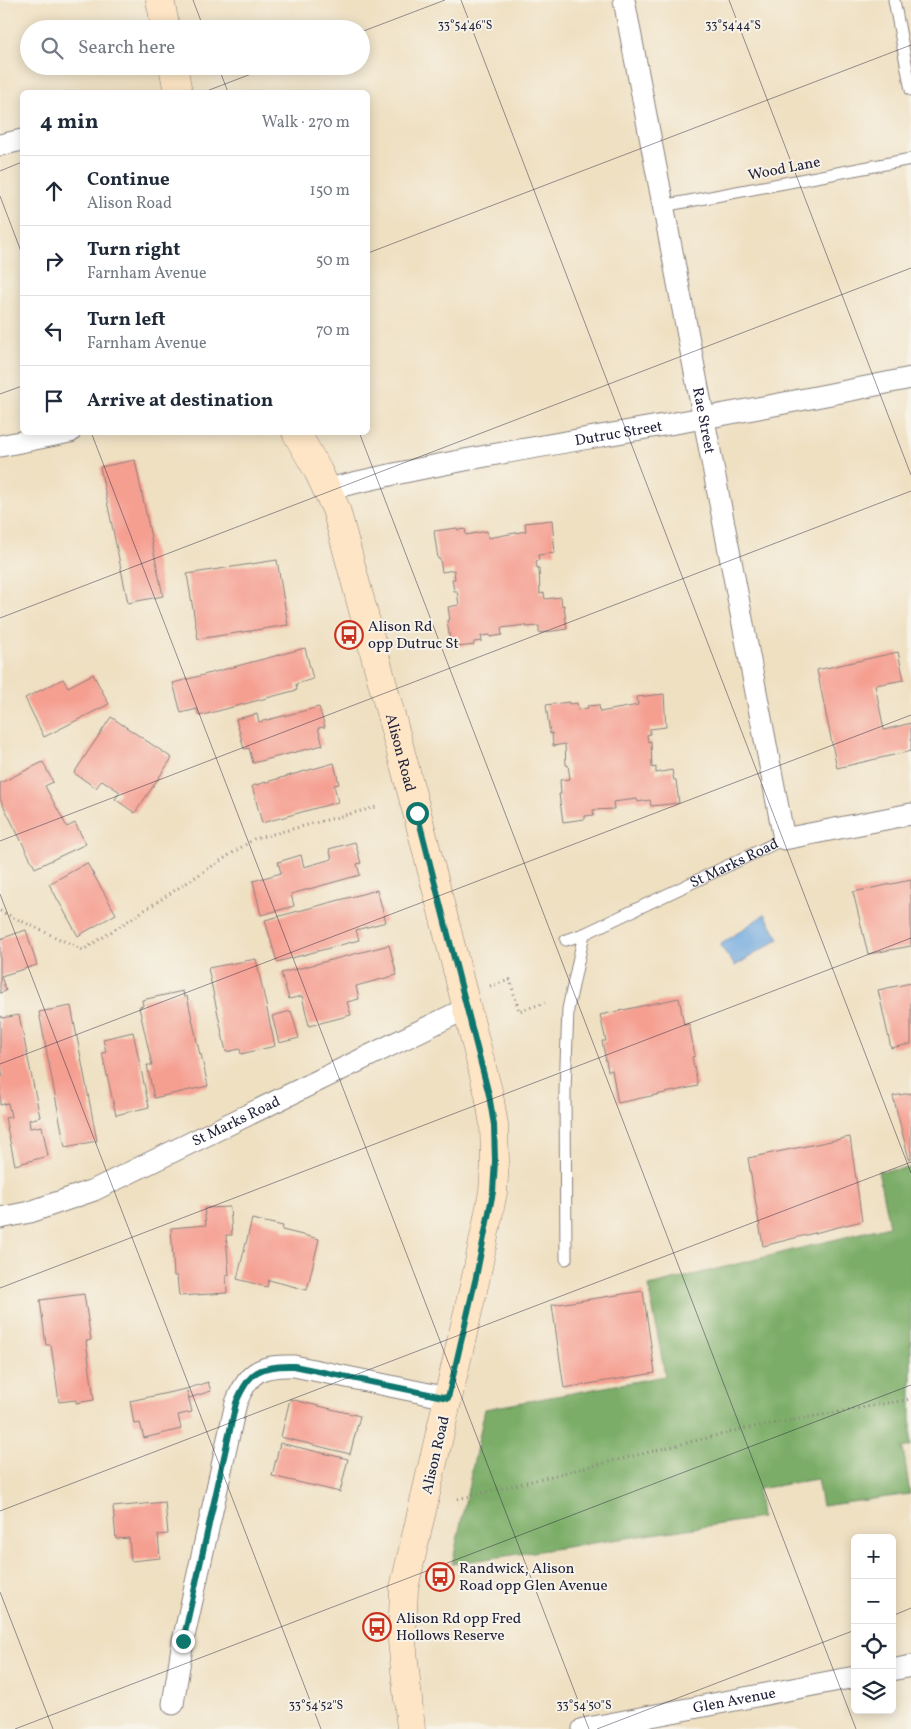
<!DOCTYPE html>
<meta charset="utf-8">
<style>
:root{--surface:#fff;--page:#f2f2f3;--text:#1f2937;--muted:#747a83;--line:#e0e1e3}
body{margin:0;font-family:Vollkorn,serif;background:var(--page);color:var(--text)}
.controls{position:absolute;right:15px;bottom:15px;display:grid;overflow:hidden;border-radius:8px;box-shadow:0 2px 12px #0003}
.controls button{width:45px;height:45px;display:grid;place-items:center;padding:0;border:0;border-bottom:1px solid var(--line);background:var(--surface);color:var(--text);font:25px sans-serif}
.stop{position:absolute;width:15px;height:15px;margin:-11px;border:4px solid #0f766e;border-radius:50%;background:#fff}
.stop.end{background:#0f766e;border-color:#fff;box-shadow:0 1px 5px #0008}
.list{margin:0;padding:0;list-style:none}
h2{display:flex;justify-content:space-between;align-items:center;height:65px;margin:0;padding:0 20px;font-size:21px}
h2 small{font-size:16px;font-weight:400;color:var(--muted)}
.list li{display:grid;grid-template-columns:32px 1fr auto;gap:15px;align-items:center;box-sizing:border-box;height:70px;padding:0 20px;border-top:1px solid var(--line)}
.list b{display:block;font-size:19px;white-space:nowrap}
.list p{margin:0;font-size:16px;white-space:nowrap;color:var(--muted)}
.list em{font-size:16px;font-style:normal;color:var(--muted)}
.icon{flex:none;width:28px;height:28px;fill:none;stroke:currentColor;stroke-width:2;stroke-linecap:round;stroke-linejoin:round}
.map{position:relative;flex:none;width:911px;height:1729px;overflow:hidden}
.search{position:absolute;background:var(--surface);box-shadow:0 2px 12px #0003;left:20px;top:20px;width:350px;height:55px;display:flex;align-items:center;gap:12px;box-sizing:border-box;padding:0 18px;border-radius:28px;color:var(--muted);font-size:19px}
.panel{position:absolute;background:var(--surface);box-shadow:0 2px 12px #0003;left:20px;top:90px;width:350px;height:345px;border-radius:8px}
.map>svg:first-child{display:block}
.forest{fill:#7bad68;stroke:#4e6852}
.water{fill:#6fa9df;stroke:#48668d}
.building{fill:#f59f91}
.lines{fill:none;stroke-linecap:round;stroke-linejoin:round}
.lane-casing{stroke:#88817e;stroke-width:13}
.street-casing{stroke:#88817e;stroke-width:23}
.secondary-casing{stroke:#88817e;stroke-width:29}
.path{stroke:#88817e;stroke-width:3;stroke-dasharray:1 4;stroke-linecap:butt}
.lane{stroke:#fff;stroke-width:11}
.street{stroke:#fff;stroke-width:21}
.secondary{stroke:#fde5c5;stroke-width:28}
.route{stroke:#0f766e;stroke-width:6}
.ticks{fill:none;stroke:#22223b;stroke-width:1;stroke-opacity:0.45}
.labels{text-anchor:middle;stroke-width:4;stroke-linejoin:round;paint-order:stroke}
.street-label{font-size:15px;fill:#22223b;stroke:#f7f3e8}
.poi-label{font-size:15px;fill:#22223b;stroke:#f7f3e8;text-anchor:start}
.ticks-label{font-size:12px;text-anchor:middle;fill:#22223b;stroke:#f7f3e8;stroke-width:4;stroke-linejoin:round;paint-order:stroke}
</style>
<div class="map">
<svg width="911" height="1729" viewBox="0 0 911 1729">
<rect width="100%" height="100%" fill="#f7f3e8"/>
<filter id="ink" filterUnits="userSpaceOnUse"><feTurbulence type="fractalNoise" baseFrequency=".02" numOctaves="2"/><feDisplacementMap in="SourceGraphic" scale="10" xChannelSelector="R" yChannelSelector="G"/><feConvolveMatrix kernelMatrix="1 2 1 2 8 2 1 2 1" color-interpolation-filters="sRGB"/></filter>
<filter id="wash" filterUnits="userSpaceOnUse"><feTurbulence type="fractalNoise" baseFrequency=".0096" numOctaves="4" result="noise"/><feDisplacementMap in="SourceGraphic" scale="20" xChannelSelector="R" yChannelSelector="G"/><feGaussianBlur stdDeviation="1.12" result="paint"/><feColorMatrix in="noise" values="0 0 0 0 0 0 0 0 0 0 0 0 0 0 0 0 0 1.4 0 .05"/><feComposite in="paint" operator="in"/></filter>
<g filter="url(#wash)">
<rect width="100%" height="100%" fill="#efe0c2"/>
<polygon class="forest" points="911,1168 911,1446 903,1448 910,1494 822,1506 817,1479 758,1489 761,1518 452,1564 485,1409 665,1376 649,1286 889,1226 878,1171"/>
<polygon class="water" points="765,914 779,939 735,966 720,945"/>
<g id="blocks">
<g class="building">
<polygon points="135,460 163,596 128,603 100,467"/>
<polygon points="552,520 555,553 538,555 539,560 536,561 537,568 539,568 540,594 544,593 545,599 561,597 562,606 564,605 567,629 539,633 539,626 526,627 526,625 501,628 502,635 490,637 490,635 481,636 482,641 474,642 474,645 451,648 447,620 450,620 448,607 459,605 457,591 454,591 452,579 455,579 454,570 442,572 440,559 438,559 434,531 457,528 458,530 465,529 466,535 487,531 488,538 526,531 525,523"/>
<polygon points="277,560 288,625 198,639 187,574"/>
<polygon points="305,648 313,679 296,684 297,690 199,716 197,709 181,713 173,683"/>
<polygon points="898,652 904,680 875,685 884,730 911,723 911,751 837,768 817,670"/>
<polygon points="93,674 109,704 44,737 25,698 63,679 68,687"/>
<polygon points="664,694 666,727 650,729 650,734 647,735 648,742 651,741 652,768 656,767 656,773 672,770 674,780 676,780 679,803 651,806 650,800 638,802 637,799 613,802 614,809 593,810 594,815 585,816 585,819 563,822 559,794 561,794 560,780 570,779 568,765 566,765 565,744 553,746 552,733 550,734 546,705 569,702 569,704 577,703 578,710 588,708 587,706 599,705 600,712 638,705 637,697"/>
<polygon points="319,707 325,727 318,728 323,745 253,763 249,748 244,749 236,719 257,714 259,722"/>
<polygon points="111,717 172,758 135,813 115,799 120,792 102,780 96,788 74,773"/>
<polygon points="43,762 53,782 45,786 67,827 75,823 86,844 35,868 0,799 0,783"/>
<polygon points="334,763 339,784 334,785 338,802 262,823 252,786"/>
<polygon points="355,842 361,863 357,864 360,875 291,894 294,906 261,915 253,881 281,873 278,862 301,855 304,867 332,859 329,849"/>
<polygon points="87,863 116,914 78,936 49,884"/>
<polygon points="911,880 911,946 868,954 853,892"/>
<polygon points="377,890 386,922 356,930 359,940 277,962 265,920"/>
<polygon points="26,930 37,965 1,976 6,991 0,993 0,939"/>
<polygon points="389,945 397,975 356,986 359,999 347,1002 351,1015 309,1026 302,996 289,999 281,973"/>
<polygon points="256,959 275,1046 241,1054 240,1049 226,1052 208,968"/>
<polygon points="911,983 911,1044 891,1048 878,990"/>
<polygon points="183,991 184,997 187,996 200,1055 201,1054 208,1086 154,1098 147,1065 152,1065 139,1007 143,1006 142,1000"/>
<polygon points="679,998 684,1025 689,1024 695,1056 692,1057 698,1086 618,1103 612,1070 608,1071 602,1041 606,1041 600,1015"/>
<polygon points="71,1006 97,1141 65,1147 39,1012"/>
<polygon points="291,1011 299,1038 279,1043 272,1016"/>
<polygon points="19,1015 40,1117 29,1120 30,1128 42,1126 48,1156 15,1165 5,1118 11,1117 8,1103 0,1105 0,1077 3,1076 0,1062 0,1017 2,1016 2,1018"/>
<polygon points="133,1032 149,1107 116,1115 102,1053 106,1052 103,1039"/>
<polygon points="911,1093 911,1159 909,1159 893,1096"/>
<polygon points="850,1137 862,1221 763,1246 748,1158"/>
<polygon points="230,1207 232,1235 226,1235 229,1275 226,1275 227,1293 179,1296 177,1276 174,1276 171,1228 206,1225 204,1208"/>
<polygon points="252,1219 283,1226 282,1230 319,1239 307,1290 269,1280 267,1287 237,1279"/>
<polygon points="643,1291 655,1373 564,1388 552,1305"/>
<polygon points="84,1294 91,1340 86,1341 94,1400 76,1403 76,1400 59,1402 51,1345 46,1345 40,1300"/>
<polygon points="208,1382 211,1391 189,1398 187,1391 192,1412 178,1415 181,1429 144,1438 140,1423 134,1424 130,1401 186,1389"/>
<polygon points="290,1399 360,1416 350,1454 281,1437"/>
<polygon points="280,1443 348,1459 340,1492 272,1476"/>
<polygon points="165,1502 168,1534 158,1535 160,1558 131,1561 129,1538 116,1539 113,1507"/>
</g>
</g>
</g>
<g filter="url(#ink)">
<use href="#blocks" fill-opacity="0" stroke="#88817e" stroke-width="1"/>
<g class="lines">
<defs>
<g id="lane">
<polyline points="894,0 911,90"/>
<polyline points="663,206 911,159"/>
<path id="s1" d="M 566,940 L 584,934 L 784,839"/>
<polyline points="566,1259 565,1091 568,1009 584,934"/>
</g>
<g id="street">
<path id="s2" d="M 624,0 L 784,839 L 911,814"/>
<polyline points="0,145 22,140"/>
<polyline points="0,446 70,432"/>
<path id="s3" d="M 328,489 C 452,459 577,441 703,418 C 772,406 842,392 911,378"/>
<path id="s4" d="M 0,1218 L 30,1212 L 94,1190 L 467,1008"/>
<polyline points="892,1670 911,1666"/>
<path d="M 173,1704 L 183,1641 L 236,1403 C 249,1371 260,1365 294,1366 L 448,1398"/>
<path id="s5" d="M 583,1729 L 855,1677"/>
</g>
<g id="secondary">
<polyline points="160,0 166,29"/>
<polyline points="173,66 178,92"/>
<path id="s6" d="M 296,432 L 318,471 L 336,509 L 417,813 L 489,1095 L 494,1125 L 495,1161 L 493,1192 L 476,1277 L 404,1588 L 402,1641 L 411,1729"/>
</g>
</defs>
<use href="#lane" class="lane-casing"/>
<use href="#street" class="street-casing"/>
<use href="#secondary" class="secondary-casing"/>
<g class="path">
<polyline points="0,911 83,950 254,839 376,807"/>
<polyline points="490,986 510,980 519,1011 545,1003"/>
<polyline points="458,1499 743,1429 911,1399"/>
</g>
<use href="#lane" class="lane"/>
<use href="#street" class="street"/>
<use href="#secondary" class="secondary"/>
</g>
</g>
<g class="lines" filter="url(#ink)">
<path class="route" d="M 183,1641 L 236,1403 C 249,1371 260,1365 294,1366 L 448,1398 L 476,1277 L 493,1192 L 495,1161 L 494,1125 L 489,1095 L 417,813"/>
</g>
<path class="ticks" d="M 193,0 L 204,29M 461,0 L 911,1173M 729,0 L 911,475M 361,32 L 445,0M 218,66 L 228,92M 204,92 L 272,66M 0,171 L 22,162M 0,196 L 22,254M 368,253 L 911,45M 0,394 L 22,386M 91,432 L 589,1729M 359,432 L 856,1729M 0,618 L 911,268M 0,841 L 911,491M 0,894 L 321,1729M 0,1064 L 911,715M 0,1288 L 911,938M 0,1511 L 911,1162M 0,1592 L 53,1729M 892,1616 L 911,1608M 15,1729 L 911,1385M 597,1729 L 855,1630"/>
<defs>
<symbol id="bus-ring" viewBox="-11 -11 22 22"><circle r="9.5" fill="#f7f3e8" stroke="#c8321e" stroke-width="1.5"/><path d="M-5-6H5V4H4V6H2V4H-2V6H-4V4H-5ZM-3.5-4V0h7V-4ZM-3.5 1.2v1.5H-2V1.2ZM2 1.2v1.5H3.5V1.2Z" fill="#c8321e"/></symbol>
</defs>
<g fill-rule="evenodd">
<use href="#bus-ring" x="333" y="619" width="32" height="32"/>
<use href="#bus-ring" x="424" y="1561" width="32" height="32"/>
<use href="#bus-ring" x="361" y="1611" width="32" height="32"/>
</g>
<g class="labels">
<g class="street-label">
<text transform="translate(784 168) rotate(-11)" y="5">Wood Lane</text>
<text dy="5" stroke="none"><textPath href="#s2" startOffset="428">Rae Street</textPath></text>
<text dy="5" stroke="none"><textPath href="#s3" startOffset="296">Dutruc Street</textPath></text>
<text dy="5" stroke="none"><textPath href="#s6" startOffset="339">Alison Road</textPath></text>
<text dy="5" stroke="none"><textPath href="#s1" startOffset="185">St Marks Road</textPath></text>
<text dy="5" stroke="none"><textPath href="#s4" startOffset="256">St Marks Road</textPath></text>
<text transform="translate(435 1455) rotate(-77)" y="5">Alison Road</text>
<text dy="5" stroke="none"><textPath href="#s5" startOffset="154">Glen Avenue</textPath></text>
</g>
<g class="poi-label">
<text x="368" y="631">Alison Rd<tspan x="368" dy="17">opp Dutruc St</tspan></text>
<text x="459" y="1573">Randwick, Alison<tspan x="459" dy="17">Road opp Glen Avenue</tspan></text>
<text x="396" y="1623">Alison Rd opp Fred<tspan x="396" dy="17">Hollows Reserve</tspan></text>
</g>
</g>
<g class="ticks-label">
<text x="465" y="29">33°54'46"S</text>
<text x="733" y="29">33°54'44"S</text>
<text x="316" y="1709">33°54'52"S</text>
<text x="584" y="1709">33°54'50"S</text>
</g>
</svg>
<div class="controls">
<button>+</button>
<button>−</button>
<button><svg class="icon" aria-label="locate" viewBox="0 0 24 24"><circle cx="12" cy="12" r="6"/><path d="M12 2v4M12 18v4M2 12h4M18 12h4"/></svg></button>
<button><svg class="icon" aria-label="layers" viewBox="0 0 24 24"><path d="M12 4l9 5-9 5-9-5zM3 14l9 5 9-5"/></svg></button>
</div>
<div class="stop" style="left:417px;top:813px"></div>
<div class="stop end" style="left:183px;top:1641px"></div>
<div class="search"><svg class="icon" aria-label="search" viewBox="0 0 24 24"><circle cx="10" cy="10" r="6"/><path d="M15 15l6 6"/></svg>Search here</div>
<section class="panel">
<h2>4 min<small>Walk · 270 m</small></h2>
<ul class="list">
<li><svg class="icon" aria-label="ahead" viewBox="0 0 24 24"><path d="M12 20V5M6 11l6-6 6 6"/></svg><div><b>Continue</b><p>Alison Road</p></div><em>150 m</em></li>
<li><svg class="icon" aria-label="right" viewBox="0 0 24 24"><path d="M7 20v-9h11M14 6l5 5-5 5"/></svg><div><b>Turn right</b><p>Farnham Avenue</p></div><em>50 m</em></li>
<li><svg class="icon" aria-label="left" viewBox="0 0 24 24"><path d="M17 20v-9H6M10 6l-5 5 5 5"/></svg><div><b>Turn left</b><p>Farnham Avenue</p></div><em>70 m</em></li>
<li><svg class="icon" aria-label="arrive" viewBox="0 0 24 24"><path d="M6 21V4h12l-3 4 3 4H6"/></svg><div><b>Arrive at destination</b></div></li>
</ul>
</section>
</div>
